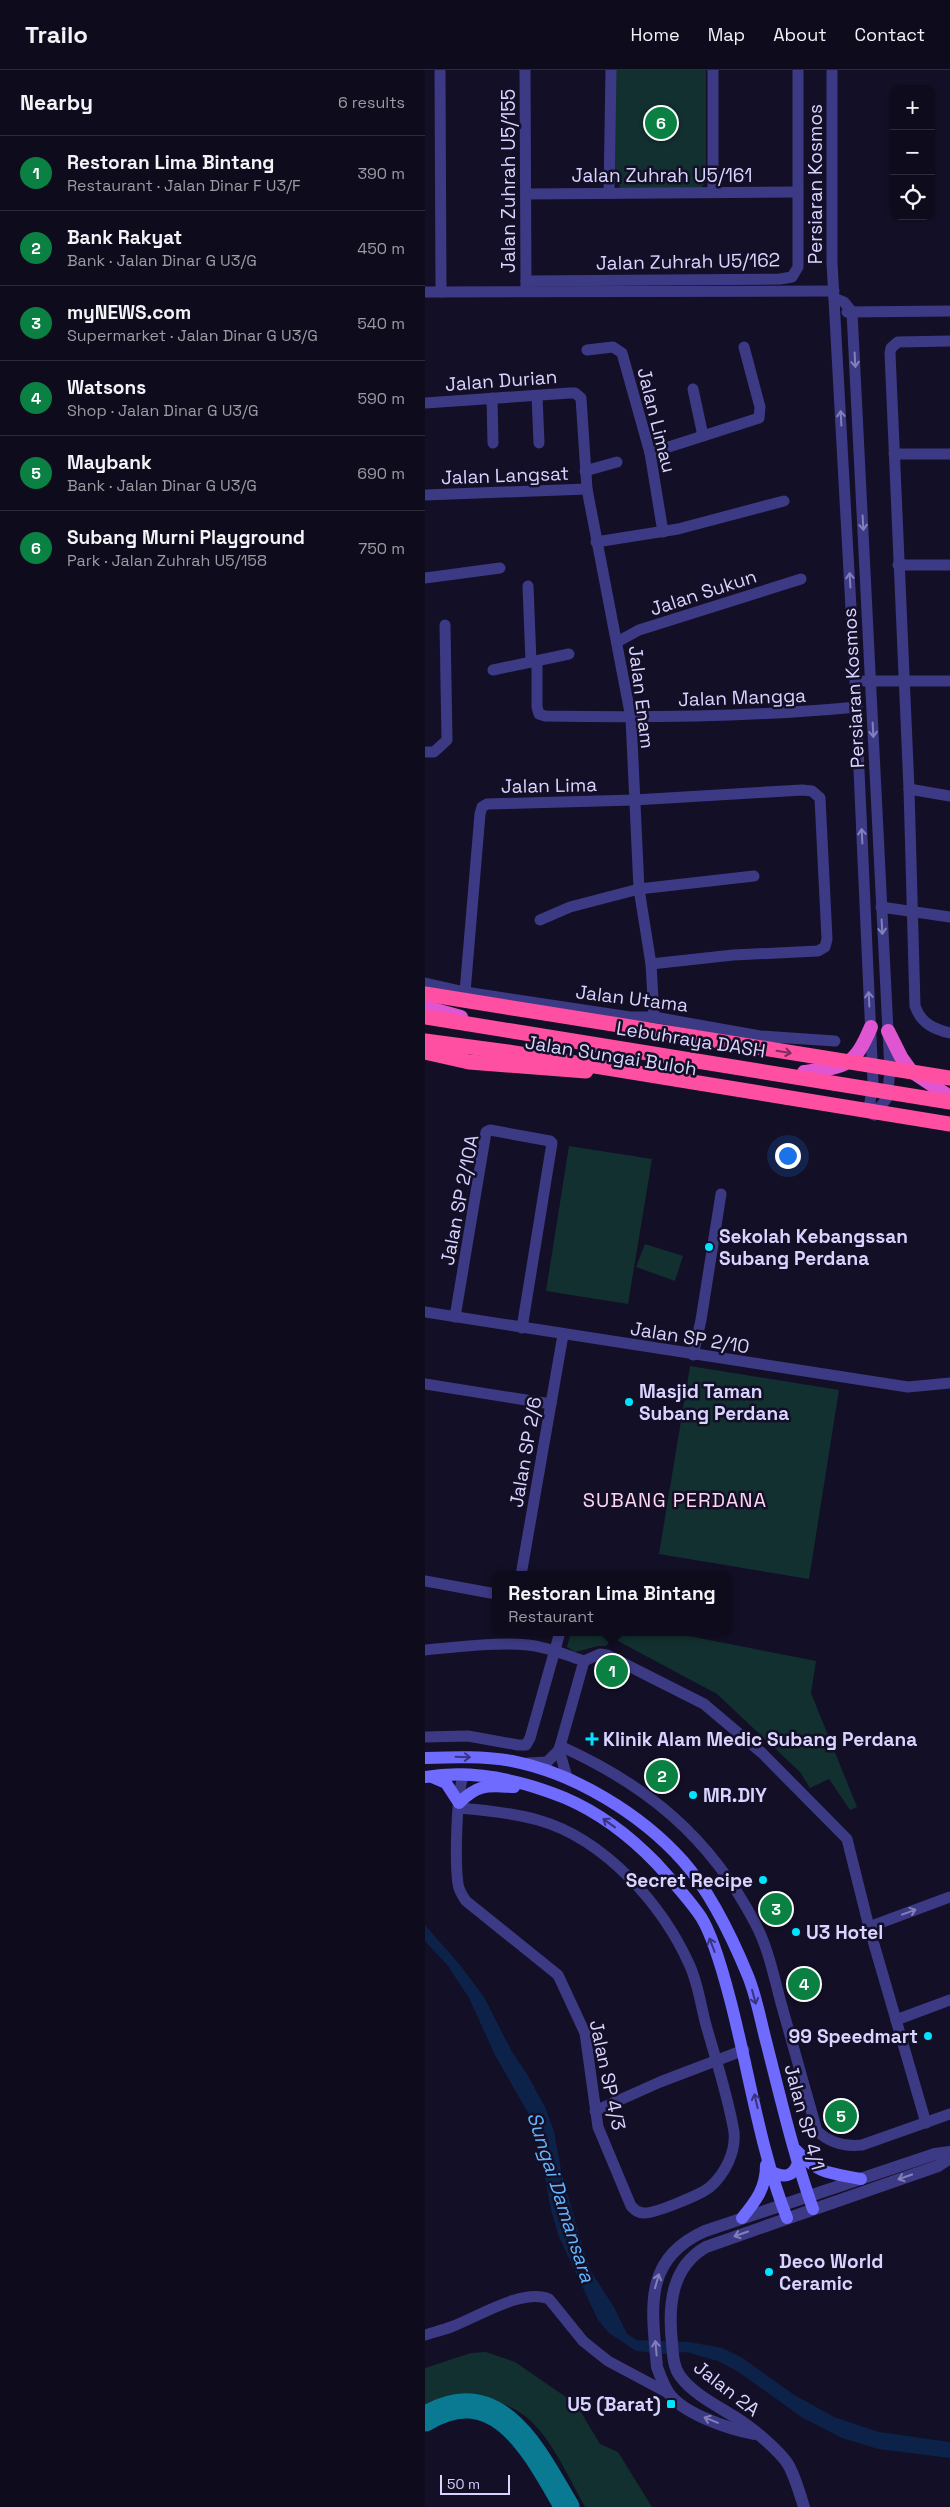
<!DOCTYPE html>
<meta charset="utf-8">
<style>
:root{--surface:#0e0b1c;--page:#171425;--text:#f1f3f6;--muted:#9b9ba3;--line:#2e2b3b;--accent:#0b8043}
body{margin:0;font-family:"Space Grotesk",sans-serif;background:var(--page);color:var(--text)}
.controls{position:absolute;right:15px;top:15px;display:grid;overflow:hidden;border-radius:10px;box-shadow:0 1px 4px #0004}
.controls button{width:45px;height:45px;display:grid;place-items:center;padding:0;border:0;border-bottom:1px solid var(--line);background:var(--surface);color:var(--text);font:25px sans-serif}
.scale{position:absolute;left:15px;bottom:12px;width:70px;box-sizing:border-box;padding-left:5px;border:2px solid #d9d4ff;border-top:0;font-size:14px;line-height:18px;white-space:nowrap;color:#d9d4ff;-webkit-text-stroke:4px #130f26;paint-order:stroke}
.you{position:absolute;left:362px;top:1085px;width:18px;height:18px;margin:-12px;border:4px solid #fff;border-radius:50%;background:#1a73e8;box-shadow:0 0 0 8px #1a73e833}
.badge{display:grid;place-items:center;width:32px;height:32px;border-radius:50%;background:var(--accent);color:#fff;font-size:16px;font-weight:700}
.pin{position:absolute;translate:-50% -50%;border:2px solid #fff;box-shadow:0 1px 5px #0006}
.popup{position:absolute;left:67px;top:1501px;width:240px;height:65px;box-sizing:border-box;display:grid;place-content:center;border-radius:10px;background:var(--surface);filter:drop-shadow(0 1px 4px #0005);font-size:16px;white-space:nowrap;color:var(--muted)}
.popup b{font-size:19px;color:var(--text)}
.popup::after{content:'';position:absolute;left:50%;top:100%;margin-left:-10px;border:10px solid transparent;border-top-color:var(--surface)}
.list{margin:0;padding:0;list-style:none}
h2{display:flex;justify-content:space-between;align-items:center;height:65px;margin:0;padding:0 20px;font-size:21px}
h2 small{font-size:16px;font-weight:400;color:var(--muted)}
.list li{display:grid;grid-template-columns:32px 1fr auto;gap:15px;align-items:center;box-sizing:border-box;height:75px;padding:0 20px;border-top:1px solid var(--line)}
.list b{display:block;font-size:19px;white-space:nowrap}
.list p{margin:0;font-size:16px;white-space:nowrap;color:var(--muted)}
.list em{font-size:16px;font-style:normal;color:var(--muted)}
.icon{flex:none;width:28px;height:28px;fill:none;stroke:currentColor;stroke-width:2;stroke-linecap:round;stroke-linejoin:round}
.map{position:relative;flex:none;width:525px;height:2437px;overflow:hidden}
header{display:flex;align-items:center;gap:30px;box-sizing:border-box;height:70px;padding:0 25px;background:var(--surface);border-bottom:1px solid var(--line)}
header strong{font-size:24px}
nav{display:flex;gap:28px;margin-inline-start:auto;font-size:18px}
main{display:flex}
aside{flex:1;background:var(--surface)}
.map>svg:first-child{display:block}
.green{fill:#12302f}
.water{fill:#0c2248}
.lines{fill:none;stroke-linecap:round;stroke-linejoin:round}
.taxiway{stroke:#0a7a92;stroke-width:25}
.minor{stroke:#3d3a85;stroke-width:11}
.tertiary{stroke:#3d3a85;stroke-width:12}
.secondary{stroke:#6f6bff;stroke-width:12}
.trunk{stroke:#e055d1;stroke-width:14}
.motorway{stroke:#ff4fa3;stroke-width:15}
.motorway-bridge{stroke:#ff4fa3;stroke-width:15}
.oneway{stroke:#837fbc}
.oneway2{stroke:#7d2c5e}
.oneway3{stroke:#38347d}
.poi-dot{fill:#00e5ff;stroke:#130f26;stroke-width:2}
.labels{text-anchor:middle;stroke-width:5;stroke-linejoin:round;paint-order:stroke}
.street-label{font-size:19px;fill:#d9d4ff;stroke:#130f26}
.poi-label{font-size:19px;font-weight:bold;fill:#d9d4ff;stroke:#130f26;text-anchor:start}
.neighbourhood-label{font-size:20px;letter-spacing:1px;fill:#ffd6f0;stroke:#130f26}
.water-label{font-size:20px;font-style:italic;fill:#62b6ff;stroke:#130f26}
</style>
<header>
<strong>Trailo</strong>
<nav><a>Home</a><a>Map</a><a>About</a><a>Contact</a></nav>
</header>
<main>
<aside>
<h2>Nearby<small>6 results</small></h2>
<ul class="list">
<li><span class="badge">1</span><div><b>Restoran Lima Bintang</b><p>Restaurant · Jalan Dinar F U3/F</p></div><em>390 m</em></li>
<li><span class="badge">2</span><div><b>Bank Rakyat</b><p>Bank · Jalan Dinar G U3/G</p></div><em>450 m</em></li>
<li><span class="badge">3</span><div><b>myNEWS.com</b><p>Supermarket · Jalan Dinar G U3/G</p></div><em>540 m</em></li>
<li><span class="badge">4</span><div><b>Watsons</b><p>Shop · Jalan Dinar G U3/G</p></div><em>590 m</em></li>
<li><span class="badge">5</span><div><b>Maybank</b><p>Bank · Jalan Dinar G U3/G</p></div><em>690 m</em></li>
<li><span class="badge">6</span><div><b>Subang Murni Playground</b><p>Park · Jalan Zuhrah U5/158</p></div><em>750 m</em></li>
</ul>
</aside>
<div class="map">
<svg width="525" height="2437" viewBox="0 0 525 2437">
<rect width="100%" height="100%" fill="#130f26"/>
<g class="green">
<polygon points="191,0 281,0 281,110 276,119 196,119 189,106"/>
<polygon points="144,1076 227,1089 203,1234 121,1221"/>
<polygon points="220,1174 258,1186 250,1211 211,1197"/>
<polygon points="265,1296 414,1320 384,1509 234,1484"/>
<polygon points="146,1562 243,1562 391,1591 386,1623 432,1737 425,1740 404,1709 385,1718 375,1702 292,1624 193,1571 186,1570 181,1576 173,1576 150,1582 142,1577"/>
<path d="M 61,2282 L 90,2292 L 151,2334 L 175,2374 L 193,2382 L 227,2437 L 160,2437 C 147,2414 132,2381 115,2361 C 87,2325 39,2321 0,2337 L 0,2298 L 46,2283 Z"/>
</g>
<polygon class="water" points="0,1855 35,1895 59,1927 87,1982 102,2004 120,2037 129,2061 137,2105 158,2178 167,2203 189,2237 202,2264 212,2270 265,2272 297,2278 316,2287 368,2324 409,2347 454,2362 525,2372 525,2388 453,2379 417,2368 378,2348 312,2301 293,2291 261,2282 236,2284 211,2281 184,2263 173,2250 134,2167 126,2140 111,2057 70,1985 44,1928 23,1896 0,1871"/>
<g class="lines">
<path class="taxiway" d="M 0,2349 C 74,2304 111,2385 142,2437"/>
<g class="minor">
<polyline points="15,0 16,222"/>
<polyline points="100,0 101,218"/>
<polyline points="288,0 288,122"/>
<polyline points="407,0 407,193 430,611 448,1012 445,1032 449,1045"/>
<polyline points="184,123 186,0"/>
<polyline points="101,124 373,122"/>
<polyline points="101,211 355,209 367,207 373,197 373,0"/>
<polyline points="0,222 409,221"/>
<polyline points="409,228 419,232 427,242 465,1001 462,1028 449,1045"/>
<polyline points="422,242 525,241"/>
<path d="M 525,271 L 473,272 L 466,278 L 465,283 L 484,719 L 490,936 C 496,953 508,959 525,963"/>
<polyline points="162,280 188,277 197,283 225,383 238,462"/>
<polyline points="268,319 278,366"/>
<polyline points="112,326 114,373"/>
<polyline points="67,328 68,373"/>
<polyline points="0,333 145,323 150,323 156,328 162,419 206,648 214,819 226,894 229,947"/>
<polyline points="225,383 334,348 335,337 319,277"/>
<polyline points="469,384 525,384"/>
<polyline points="160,401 192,392"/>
<polyline points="0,425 162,419"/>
<polyline points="171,472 253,459 359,431"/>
<polyline points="473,495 525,495"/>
<polyline points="0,508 75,498"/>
<polyline points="103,516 106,592"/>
<polyline points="192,572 214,560 376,509"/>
<path d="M 112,592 L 112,637 L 114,644 L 120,646 C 223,648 328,647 432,637"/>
<polyline points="68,600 144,584"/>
<polyline points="439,611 525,611"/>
<polyline points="0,682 9,682 22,670 20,555"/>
<polyline points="484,719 525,726"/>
<polyline points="456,837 525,847"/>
<polyline points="115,850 145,837 214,819 329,806"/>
<polyline points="0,913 40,922 205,947 229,947 335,966 410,971"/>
<polyline points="40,922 55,744 57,737 62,734 209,730 377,720 387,721 395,728 402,869 400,877 393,881 308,885 226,894"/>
<polyline points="0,1242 483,1317 525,1313"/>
<polyline points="30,1247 61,1062 65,1060 125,1071 127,1073 97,1258"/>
<polyline points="268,1285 276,1250 296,1124"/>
<polyline points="0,1314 126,1334"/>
<polyline points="96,1505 138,1265"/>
<polyline points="0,1511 71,1524"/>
<path d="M 0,1580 C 34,1577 70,1572 103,1575 C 123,1577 141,1585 159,1591"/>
<polyline points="159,1591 175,1584 182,1585 279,1634 337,1683 422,1769 444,1857 501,2053"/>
<polyline points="0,1667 43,1666 93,1675 101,1675 105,1668 135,1562"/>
<path d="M 135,1676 C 222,1715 285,1767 330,1853 C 343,1877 349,1907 356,1933 C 368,1975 380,2018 392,2061 C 405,2073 419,2077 437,2075 L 525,2044"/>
<polyline points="103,1693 122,1692 134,1680"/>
<polyline points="149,1711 142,1707 134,1680 159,1591"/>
<path d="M 34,1738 C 60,1740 87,1743 113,1750 C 180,1769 238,1835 265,1896 C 273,1914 276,1936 281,1955 C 291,1990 303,2026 309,2062 C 311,2082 300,2104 285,2117 C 277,2124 229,2144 219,2143 C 213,2143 210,2140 206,2136 L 173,2057 L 160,1963 L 133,1905 L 41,1831 C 37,1825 34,1821 33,1814 C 30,1793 31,1722 39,1704"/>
<polyline points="444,1857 525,1827"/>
<polyline points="471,1950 525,1930"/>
<polyline points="170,2041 235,2012 319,1980"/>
<path d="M 0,2265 C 9,2262 18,2260 26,2257 C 53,2247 97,2218 124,2229 L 158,2271 L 183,2291 L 243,2323"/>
</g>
<g class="tertiary">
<path d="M 329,2364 C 305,2359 257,2344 243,2322 C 238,2314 235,2305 232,2297 C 227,2239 217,2189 280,2161 L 510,2084 L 525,2082"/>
<path d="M 379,2437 C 375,2424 371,2410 365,2398 C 359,2384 326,2357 313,2349 C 293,2336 269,2325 255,2306 C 248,2297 248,2284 247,2273 C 243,2236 246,2197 281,2177 L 513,2096 L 525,2088"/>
</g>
<g class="secondary">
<path d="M 0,1688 C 29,1687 58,1686 87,1691 C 149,1703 216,1744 258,1791 C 286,1823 307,1867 323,1906 C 332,1928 336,1953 342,1975 C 356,2030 369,2086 388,2139"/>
<path d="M 0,1707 C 48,1699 96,1710 140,1728 C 175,1743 206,1767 232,1794 C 247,1811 263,1828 276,1847 C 288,1866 299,1906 305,1929 C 324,2001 335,2080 362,2148"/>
<path d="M 7,1707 L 21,1713 L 34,1733 C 54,1713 63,1716 89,1717"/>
<path d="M 371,2080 C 393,2104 405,2103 436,2109"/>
<path d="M 345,2101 C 358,2108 368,2108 373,2093"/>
<path d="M 317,2148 C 331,2131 341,2118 341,2095"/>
</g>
<g class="trunk">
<polyline points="0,937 36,947"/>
<polyline points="463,961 476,987 486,1001 522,1025"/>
<path d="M 379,1002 C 421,997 429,997 446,957"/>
</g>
<polyline class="motorway" points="0,982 44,992 161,1001"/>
<g class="motorway-bridge">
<polyline points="0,924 525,1008"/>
<polyline points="0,947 525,1032"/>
<polyline points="0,971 83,982 525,1054"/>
</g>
</g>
<defs><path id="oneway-shaft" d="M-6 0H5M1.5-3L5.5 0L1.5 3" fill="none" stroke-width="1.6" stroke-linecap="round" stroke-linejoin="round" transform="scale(1.25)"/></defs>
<g class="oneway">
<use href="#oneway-shaft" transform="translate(430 290) rotate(87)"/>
<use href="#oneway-shaft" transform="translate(416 348) rotate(-93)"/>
<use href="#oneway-shaft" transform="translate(438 453) rotate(87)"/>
<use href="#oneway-shaft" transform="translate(425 510) rotate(-93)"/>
<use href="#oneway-shaft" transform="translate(448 660) rotate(87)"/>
<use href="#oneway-shaft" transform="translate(437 766) rotate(-93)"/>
<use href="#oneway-shaft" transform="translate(457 857) rotate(87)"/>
<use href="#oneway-shaft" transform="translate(444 929) rotate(-93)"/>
<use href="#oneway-shaft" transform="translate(484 1842) rotate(-20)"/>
<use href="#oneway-shaft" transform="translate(480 2107) rotate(161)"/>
<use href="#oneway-shaft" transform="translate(316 2164) rotate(161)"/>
<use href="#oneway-shaft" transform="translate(232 2211) rotate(-74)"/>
<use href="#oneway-shaft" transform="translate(231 2278) rotate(-95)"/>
<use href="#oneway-shaft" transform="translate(286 2350) rotate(-158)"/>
</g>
<use class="oneway2" href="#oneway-shaft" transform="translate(359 982) rotate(9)"/>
<g class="oneway3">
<use href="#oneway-shaft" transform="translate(38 1687) rotate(2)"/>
<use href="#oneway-shaft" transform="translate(184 1753) rotate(-144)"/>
<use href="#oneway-shaft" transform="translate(287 1875) rotate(-111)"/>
<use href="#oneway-shaft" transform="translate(329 1927) rotate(75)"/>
<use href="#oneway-shaft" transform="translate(331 2031) rotate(-103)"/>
</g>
<g class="poi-dot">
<circle cx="284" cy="1177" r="5"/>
<circle cx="204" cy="1332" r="5"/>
<path d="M164.5 1661.5h5v5h5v5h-5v5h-5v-5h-5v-5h5z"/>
<circle cx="268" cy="1725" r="5"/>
<circle cx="338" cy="1810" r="5"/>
<circle cx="371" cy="1862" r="5"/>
<circle cx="503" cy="1966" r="5"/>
<circle cx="344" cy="2202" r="5"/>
<rect x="241" y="2329" width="10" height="10" rx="2.5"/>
</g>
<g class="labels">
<g class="street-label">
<text x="237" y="112">Jalan Zuhrah U5/161</text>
<text transform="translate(83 111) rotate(-90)" y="7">Jalan Zuhrah U5/155</text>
<text transform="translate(390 114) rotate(-90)" y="7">Persiaran Kosmos</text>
<text transform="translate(263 191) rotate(-1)" y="7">Jalan Zuhrah U5/162</text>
<text transform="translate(76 310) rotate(-4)" y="7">Jalan Durian</text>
<text transform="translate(232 350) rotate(76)" y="7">Jalan Limau</text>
<text transform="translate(80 405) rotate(-2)" y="7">Jalan Langsat</text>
<text transform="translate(278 522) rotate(-18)" y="7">Jalan Sukun</text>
<text transform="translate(428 618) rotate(-93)" y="7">Persiaran Kosmos</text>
<text transform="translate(217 627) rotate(83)" y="7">Jalan Enam</text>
<text transform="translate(317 627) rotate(-2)" y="7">Jalan Mangga</text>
<text transform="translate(124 715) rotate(-1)" y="7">Jalan Lima</text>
<text transform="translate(207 928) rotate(7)" y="7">Jalan Utama</text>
<text transform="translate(266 969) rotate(9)" y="7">Lebuhraya DASH</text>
<text transform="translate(186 985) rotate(9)" y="7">Jalan Sungai Buloh</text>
<text transform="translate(34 1130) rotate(-79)" y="7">Jalan SP 2/10A</text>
<text transform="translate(265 1267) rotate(9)" y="7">Jalan SP 2/10</text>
<text transform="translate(100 1382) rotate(-80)" y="7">Jalan SP 2/6</text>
<text transform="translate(183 2005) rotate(78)" y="7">Jalan SP 4/3</text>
<text transform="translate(380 2047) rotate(75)" y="7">Jalan SP 4/1</text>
<text transform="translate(302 2318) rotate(38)" y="7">Jalan 2A</text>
</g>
<g class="poi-label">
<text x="294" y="1173">Sekolah Kebangssan<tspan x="294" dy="22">Subang Perdana</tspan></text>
<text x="214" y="1328">Masjid Taman<tspan x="214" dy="22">Subang Perdana</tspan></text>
<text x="178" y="1676">Klinik Alam Medic Subang Perdana</text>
<text x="278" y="1732">MR.DIY</text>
<text x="328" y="1817" text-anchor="end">Secret Recipe</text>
<text x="381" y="1869">U3 Hotel</text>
<text x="493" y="1973" text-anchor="end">99 Speedmart</text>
<text x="354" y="2198">Deco World<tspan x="354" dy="22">Ceramic</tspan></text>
<text x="236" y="2341" text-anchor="end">U5 (Barat)</text>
</g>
<g class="neighbourhood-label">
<text x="250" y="1437">SUBANG PERDANA</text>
</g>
<g class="water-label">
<text transform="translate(136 2127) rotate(72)" y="7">Sungai Damansara</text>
</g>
</g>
</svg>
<div class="controls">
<button>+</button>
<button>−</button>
<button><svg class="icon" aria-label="locate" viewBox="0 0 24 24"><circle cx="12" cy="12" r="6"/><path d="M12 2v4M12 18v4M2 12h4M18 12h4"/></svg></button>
</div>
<div class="scale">50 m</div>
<div class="you"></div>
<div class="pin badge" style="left:187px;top:1601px">1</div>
<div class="popup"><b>Restoran Lima Bintang</b>Restaurant</div>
<div class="pin badge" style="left:237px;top:1706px">2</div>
<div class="pin badge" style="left:351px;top:1839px">3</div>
<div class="pin badge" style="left:379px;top:1914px">4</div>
<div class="pin badge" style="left:416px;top:2046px">5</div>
<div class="pin badge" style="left:236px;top:53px">6</div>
</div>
</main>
